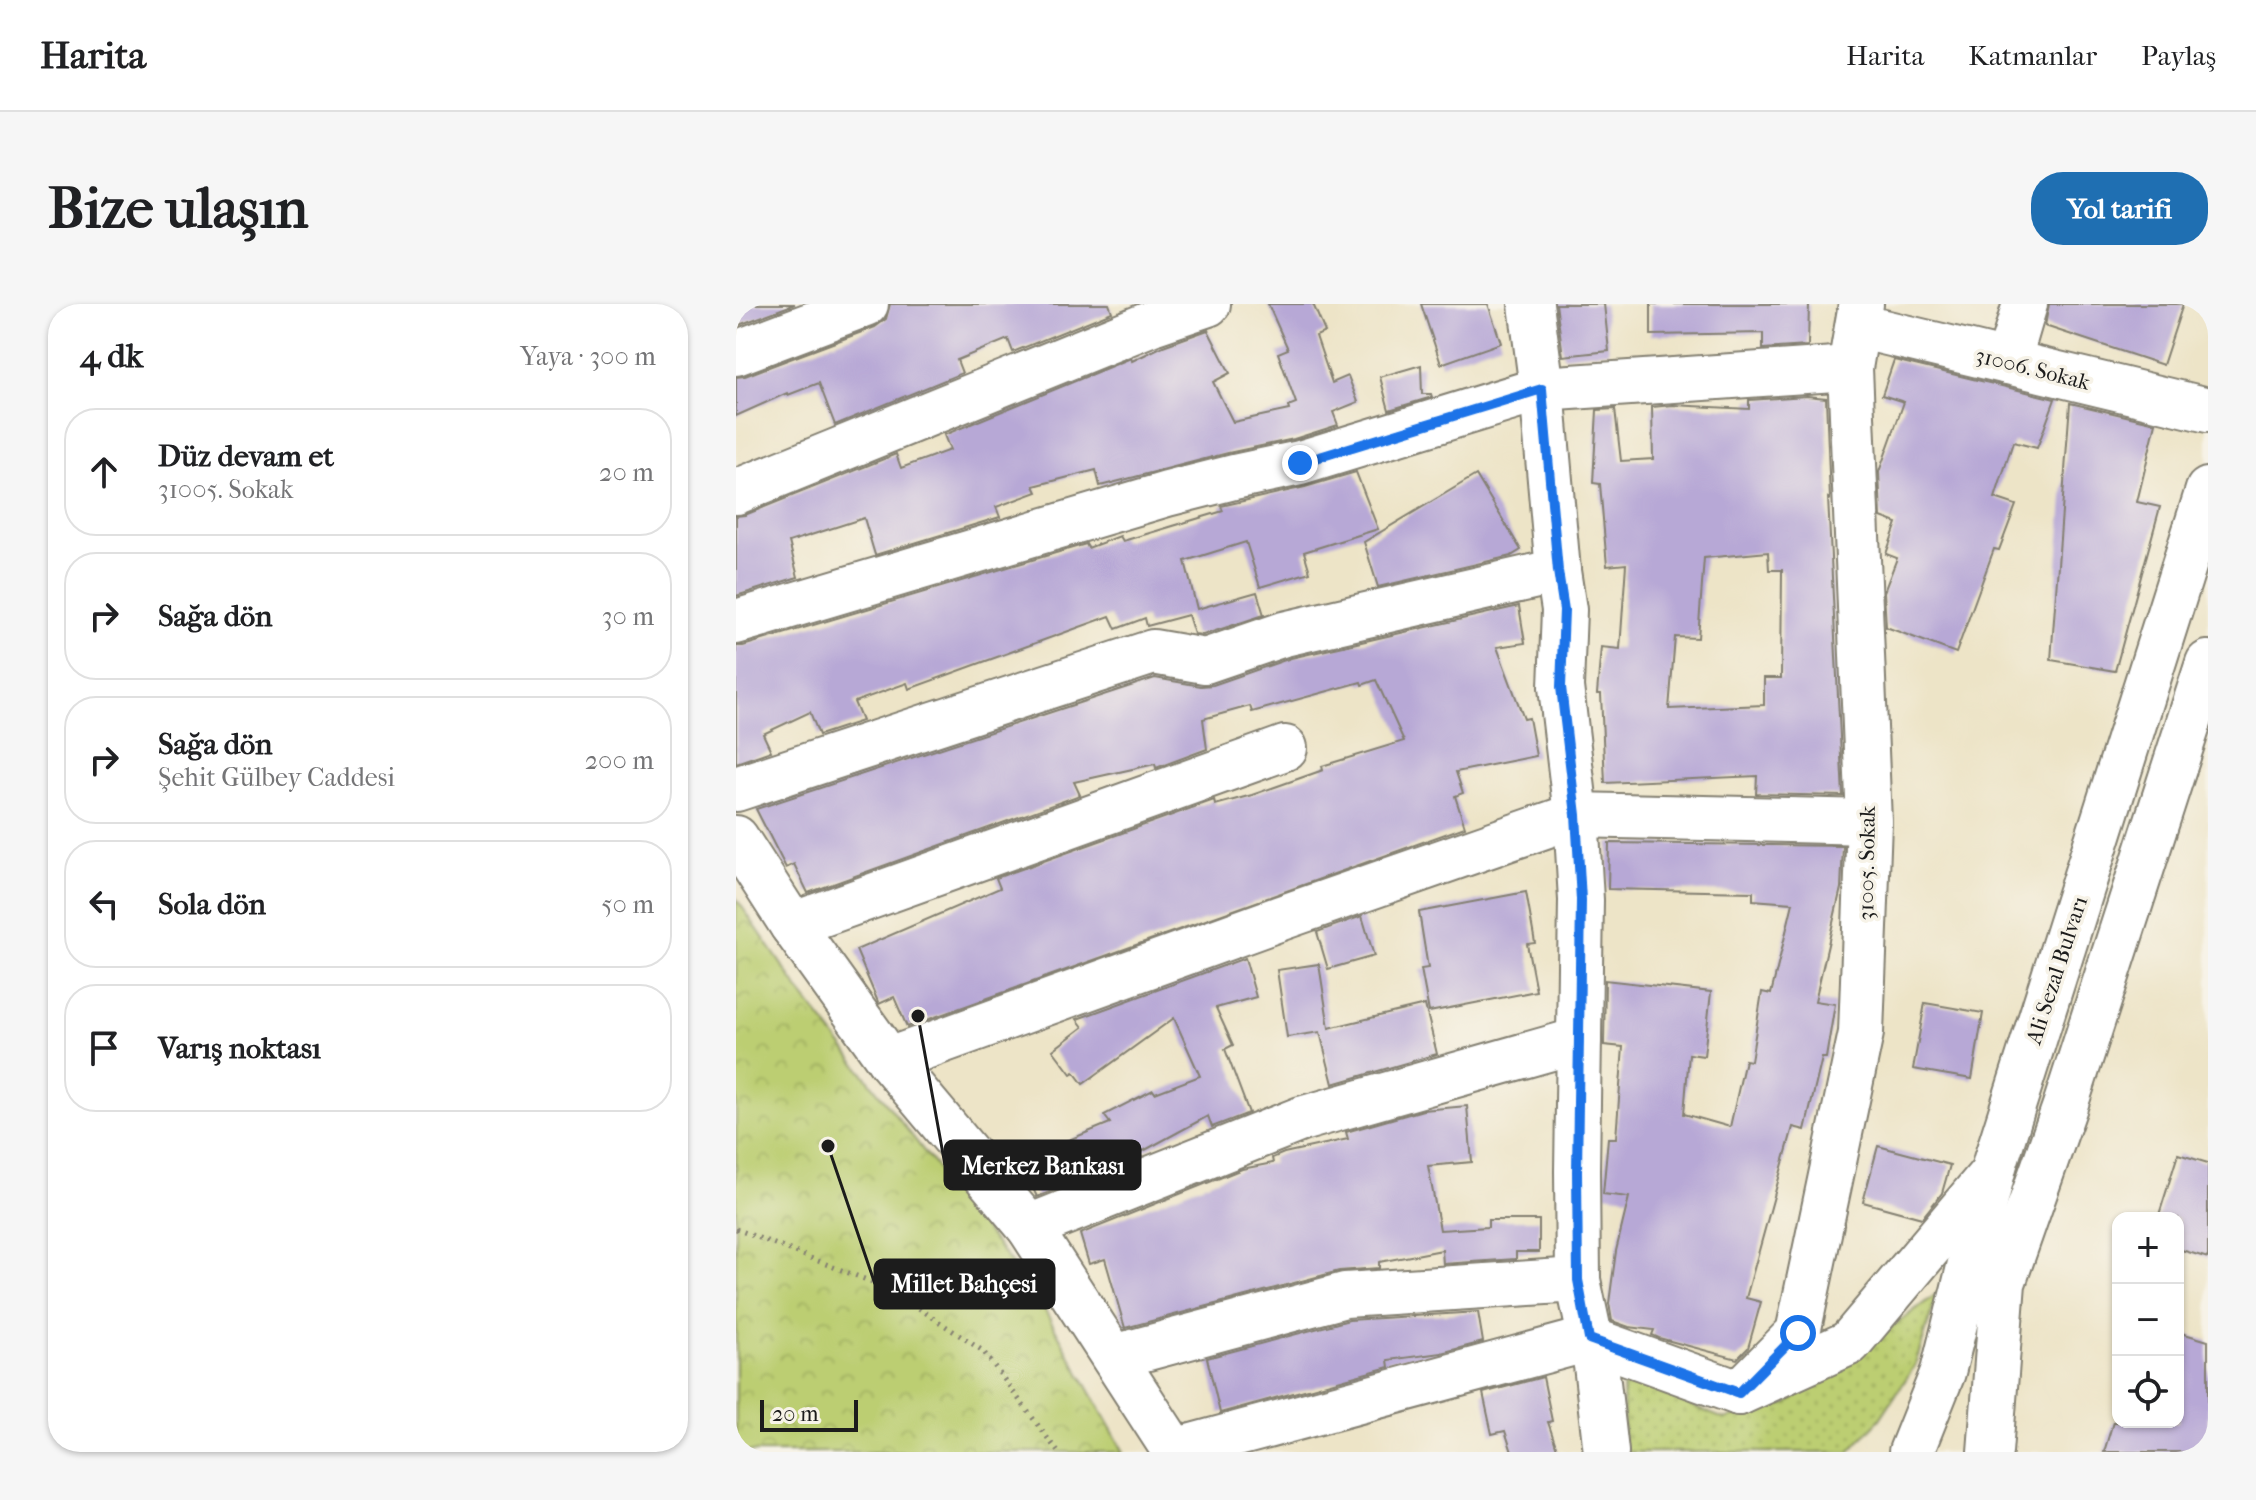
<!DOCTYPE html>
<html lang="tr">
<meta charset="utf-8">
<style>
:root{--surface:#fff;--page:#f6f6f6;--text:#202124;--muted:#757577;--line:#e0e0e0;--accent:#1f6fb2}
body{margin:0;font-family:"IM FELL French Canon",serif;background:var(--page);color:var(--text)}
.controls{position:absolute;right:24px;bottom:24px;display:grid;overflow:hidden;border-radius:16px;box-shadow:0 2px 6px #0004}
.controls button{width:72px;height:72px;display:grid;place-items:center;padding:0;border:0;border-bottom:2px solid var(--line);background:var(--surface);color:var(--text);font:40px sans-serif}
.scale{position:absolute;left:24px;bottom:20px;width:98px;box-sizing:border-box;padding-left:8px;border:4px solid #1c1c1c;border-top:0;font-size:22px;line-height:28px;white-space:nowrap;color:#1c1c1c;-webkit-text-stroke:6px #f7f3e8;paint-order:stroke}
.stop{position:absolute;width:24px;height:24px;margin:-18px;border:6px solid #1a73e8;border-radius:50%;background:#fff}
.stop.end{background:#1a73e8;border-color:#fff;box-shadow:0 2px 8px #0008}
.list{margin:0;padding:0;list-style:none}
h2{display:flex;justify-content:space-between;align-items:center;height:104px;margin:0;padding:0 32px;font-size:34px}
h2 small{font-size:26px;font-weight:400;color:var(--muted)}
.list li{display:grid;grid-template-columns:52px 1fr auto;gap:24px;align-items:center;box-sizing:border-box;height:128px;margin:0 16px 16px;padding:0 16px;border:2px solid var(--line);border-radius:32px}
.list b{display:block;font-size:30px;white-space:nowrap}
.list p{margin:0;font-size:26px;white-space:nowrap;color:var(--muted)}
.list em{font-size:26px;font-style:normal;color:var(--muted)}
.icon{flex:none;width:44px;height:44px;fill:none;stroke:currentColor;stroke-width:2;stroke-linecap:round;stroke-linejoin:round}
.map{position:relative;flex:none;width:1472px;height:1148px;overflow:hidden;border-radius:32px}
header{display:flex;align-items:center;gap:48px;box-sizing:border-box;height:112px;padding:0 40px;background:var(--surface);border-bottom:2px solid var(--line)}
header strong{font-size:38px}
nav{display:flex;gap:44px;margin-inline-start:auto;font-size:28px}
.intro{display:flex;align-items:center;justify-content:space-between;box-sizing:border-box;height:192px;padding:0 48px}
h1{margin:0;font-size:56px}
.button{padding:20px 36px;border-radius:32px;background:var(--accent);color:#fff;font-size:28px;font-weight:700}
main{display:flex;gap:48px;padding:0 48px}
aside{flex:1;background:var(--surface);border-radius:32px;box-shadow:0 2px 6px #0004}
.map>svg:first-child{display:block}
.grass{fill:url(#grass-dots);stroke:#6c7547;stroke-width:2}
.park{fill:url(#park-crowns);stroke:#6c7547;stroke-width:2}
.building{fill:#b7a8d6;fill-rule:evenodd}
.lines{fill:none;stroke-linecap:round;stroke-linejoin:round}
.minor-casing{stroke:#848072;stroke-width:48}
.major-casing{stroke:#848072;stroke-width:48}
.path{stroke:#848072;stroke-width:5;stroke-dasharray:2 6;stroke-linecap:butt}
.minor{stroke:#fff;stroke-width:44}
.major{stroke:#fff;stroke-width:44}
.route{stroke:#1a73e8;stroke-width:10}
.labels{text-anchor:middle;stroke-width:7;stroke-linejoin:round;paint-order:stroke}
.street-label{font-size:22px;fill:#1c1c1c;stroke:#f7f3e8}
.leader{fill:none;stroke:#1c1c1c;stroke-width:3}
.callout-dot{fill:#1c1c1c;stroke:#f7f3e8;stroke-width:3}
.callout{fill:#1c1c1c;stroke:#1c1c1c;stroke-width:3}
.callout-label{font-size:24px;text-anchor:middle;font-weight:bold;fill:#fff}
</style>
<header>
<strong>Harita</strong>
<nav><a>Harita</a><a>Katmanlar</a><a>Paylaş</a></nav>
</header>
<div class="intro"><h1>Bize ulaşın</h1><a class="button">Yol tarifi</a></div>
<main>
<aside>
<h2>4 dk<small>Yaya · 300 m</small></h2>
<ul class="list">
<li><svg class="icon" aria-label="ahead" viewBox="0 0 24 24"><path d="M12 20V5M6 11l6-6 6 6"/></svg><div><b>Düz devam et</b><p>31005. Sokak</p></div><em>20 m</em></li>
<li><svg class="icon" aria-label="right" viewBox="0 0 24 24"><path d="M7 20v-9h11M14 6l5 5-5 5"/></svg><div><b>Sağa dön</b></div><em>30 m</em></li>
<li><svg class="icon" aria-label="right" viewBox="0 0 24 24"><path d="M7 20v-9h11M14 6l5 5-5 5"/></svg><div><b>Sağa dön</b><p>Şehit Gülbey Caddesi</p></div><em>200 m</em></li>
<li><svg class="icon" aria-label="left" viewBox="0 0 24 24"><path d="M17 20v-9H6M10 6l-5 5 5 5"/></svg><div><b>Sola dön</b></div><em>50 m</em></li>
<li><svg class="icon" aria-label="arrive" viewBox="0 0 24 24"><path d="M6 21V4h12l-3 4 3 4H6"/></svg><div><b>Varış noktası</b></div></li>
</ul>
</aside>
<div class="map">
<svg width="1472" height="1148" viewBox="0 0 1472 1148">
<defs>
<pattern id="grass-dots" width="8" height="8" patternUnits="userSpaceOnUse" patternTransform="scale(2)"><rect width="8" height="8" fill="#bcce72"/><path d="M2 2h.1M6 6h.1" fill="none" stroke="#a1b062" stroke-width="1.8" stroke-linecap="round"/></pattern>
<pattern id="park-crowns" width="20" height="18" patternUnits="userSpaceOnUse" patternTransform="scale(2)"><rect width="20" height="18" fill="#bcce72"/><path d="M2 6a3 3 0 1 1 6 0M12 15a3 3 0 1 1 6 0" fill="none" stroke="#a1b062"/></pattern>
</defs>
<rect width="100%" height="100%" fill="#f7f3e8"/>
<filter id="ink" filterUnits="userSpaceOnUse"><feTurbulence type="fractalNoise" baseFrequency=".0125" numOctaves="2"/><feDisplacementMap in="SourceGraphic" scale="16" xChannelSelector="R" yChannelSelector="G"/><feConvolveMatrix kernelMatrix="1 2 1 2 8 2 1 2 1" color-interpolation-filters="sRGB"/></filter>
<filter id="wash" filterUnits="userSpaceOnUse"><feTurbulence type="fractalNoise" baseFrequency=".006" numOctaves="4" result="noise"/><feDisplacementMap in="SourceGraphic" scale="32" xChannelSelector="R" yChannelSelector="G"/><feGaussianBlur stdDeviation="1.8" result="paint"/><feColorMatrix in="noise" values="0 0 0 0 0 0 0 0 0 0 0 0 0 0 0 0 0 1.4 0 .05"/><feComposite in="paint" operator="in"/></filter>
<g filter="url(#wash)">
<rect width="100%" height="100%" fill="#ede4c7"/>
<polygon class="grass" points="1202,989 1179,1061 1144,1115 1113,1148 888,1148 887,1074 988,1115 1051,1100"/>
<polygon class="park" points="0,594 65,689 302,994 388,1148 0,1148"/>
<g id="blocks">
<g class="building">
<polygon points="0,0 59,0 0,22"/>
<polygon points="154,0 373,0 376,8 277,48 272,35 221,56 226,69 99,121 83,79 52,91 51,89 0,112 0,73 9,72 139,23 150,15"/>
<polygon points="532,0 577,0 589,28 580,32 596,79 612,72 622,98 597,108 602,121 558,135 492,149 364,182 360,166 298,182 301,188 260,203 264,213 139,251 128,214 53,238 62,273 0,292 0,212 9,211 160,150 165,164 214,146 208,131 395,54 396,57 427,42 472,26 494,69 477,78 497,118 553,106 552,102 560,99 542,49 552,45"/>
<polygon points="685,0 752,0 765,39 705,60"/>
<polygon points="820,0 868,0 873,47 827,52"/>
<polygon points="915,0 1073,0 1072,42 1027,45 1027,29 915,31"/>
<polygon points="1313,0 1447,0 1427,61 1309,22"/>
<polygon points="1158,56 1319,95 1301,144 1277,138 1259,194 1280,201 1263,246 1258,245 1220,349 1150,323 1148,288 1161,254 1150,250 1161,219 1145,213 1143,168 1168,98 1146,91"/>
<polygon points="685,61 686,90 695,90 696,93 653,106 644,73"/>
<path d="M 1071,92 L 1090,94 L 1094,195 L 1092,194 L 1107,492 L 1020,490 L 1021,472 L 869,479 L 865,390 L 861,390 L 865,343 L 884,345 L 890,260 L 871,262 L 864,180 L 857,179 L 861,106 L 879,105 L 885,157 L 917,155 L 916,103 L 937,101 L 1013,105 L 1013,96 ZM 1032,248 L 1033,266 L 1046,266 L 1045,374 L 1028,374 L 1028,401 L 933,405 L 939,333 L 962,334 L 968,254 Z"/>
<polygon points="1334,99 1420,119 1401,198 1424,203 1379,367 1315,356"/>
<polygon points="620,168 642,225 568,248 574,268 524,283 510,238 449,257 461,305 521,288 528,311 467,331 458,330 452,311 411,322 409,314 380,325 374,312 173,385 171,379 118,398 126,417 83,431 74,408 27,430 35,447 0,459 0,342 7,342 350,240 352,244 384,232 387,237 487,207 485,202 569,183"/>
<polygon points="740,171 785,246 775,252 642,283 628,238"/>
<polygon points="783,302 789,339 761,343 788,415 793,414 800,452 720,468 727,489 719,492 729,523 171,723 158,693 143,700 142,698 120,646 264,584 260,574 478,496 479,501 516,491 587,466 586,462 668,437 640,376 626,381 625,378 516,408 514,402 467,415 471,445 420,464 419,460 338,478 344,491 72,589 58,560 50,564 20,505 419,374 465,382 477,381 555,354"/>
<polygon points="873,539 1107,542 1105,584 1079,697 1099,700 1090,754 1086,754 1069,826 1057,823 1010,994 1025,998 1012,1044 1001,1055 923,1034 916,1031 918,1026 893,1023 876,1017 873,999 880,947 893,893 867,890 872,834 880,834 887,743 868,741 869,676 975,688 968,752 953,750 948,810 994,823 1009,756 1015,757 1026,688 1035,690 1057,599 1017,596 1017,588 872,585"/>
<polygon points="790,588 799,639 791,640 800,687 693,708 685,665 692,664 683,608"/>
<polygon points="626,612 638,652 592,665 581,628"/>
<polygon points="509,654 520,693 480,704 497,741 489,745 513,809 476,823 472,812 387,858 331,879 331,881 301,893 284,856 374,819 368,811 417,786 419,789 464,772 438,714 347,780 338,768 335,770 317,746 347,723 341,715"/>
<polygon points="583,660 593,724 689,701 701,750 597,780 584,728 551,733 541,666"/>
<polygon points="1189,699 1247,709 1236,775 1177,765"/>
<polygon points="731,802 736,858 692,862 704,926 752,923 752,916 803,916 803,948 780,948 780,955 707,960 706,946 643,958 643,964 603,967 389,1024 369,955 353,960 344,930 506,865 537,859 536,854 548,849 612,835 610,828 687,806"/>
<polygon points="1142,842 1214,861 1206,889 1186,914 1127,898"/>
<polygon points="1442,850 1472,859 1472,954 1442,945 1442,914 1422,914"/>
<polygon points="742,1008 747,1038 705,1049 652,1056 653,1063 484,1109 471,1054 613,1016"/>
<polygon points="1442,1028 1472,1037 1472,1148 1368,1148 1377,1118 1442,1118"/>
<polygon points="807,1073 816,1117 812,1118 822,1148 776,1148 769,1127 756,1130 747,1089"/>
</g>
</g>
</g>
<g filter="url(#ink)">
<use href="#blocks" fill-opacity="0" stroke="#848072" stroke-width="2"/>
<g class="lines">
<defs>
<g id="minor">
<polyline points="795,0 806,85 822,267 828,306 825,383 840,511 845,596 841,867 842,976 860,1061 870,1148"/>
<polyline points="1122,22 1472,106"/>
<polyline points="0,49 130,0"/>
<polyline points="1272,58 1289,0"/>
<polyline points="0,188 416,19 472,0"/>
<polyline points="0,318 431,190 498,173 564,159 806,85 1114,64"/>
<polyline points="0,485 417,348 469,357 548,330 822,267"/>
<polyline points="0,534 56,621 153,756 293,923 439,1148"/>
<polyline points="56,621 549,444"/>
<polyline points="153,756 545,614 840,511 1133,518"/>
<polyline points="293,923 565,815 843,736"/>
<polyline points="378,1053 609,991 842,976"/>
<polyline points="1003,1089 1062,1029 1125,729 1133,518 1114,64 1125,0"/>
<polyline points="438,1147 853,1035 1003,1089 1113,1039 1256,869"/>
</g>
<g id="major">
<polyline points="1175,1148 1207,1068 1259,859 1472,186"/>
<polyline points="1254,1148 1267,979 1329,802 1472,359"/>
</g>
</defs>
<use href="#minor" class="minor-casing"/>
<use href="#major" class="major-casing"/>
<polyline class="path" points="0,925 154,985 247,1047 322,1148"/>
<use href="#minor" class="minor"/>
<use href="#major" class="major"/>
</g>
</g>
<g class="lines" filter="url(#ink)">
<polyline class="route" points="564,159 806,85 822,267 828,306 825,383 840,511 845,596 841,867 842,976 853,1035 1003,1089 1062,1029"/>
</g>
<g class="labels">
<g class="street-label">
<text transform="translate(1297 64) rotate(14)" y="8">31006. Sokak</text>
<text transform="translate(1130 559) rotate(-89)" y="8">31005. Sokak</text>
<text transform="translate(1320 666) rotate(-72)" y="8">Ali Sezal Bulvarı</text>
</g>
</g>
<path class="leader" d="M182 712L209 861M92 842L139 980"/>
<g class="callout-dot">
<circle cx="182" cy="712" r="8"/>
<circle cx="92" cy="842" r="8"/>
</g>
<g class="callout">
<rect x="209" y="837" width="195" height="48" rx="8"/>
<rect x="139" y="956" width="179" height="48" rx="8"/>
</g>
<g class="callout-label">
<text x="307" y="870">Merkez Bankası</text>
<text x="228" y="988">Millet Bahçesi</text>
</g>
</svg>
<div class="controls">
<button>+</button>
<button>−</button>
<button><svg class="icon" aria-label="locate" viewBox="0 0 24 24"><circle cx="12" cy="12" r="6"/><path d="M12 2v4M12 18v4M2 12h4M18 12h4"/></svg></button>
</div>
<div class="scale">20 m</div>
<div class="stop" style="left:1062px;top:1029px"></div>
<div class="stop end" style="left:564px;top:159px"></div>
</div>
</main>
